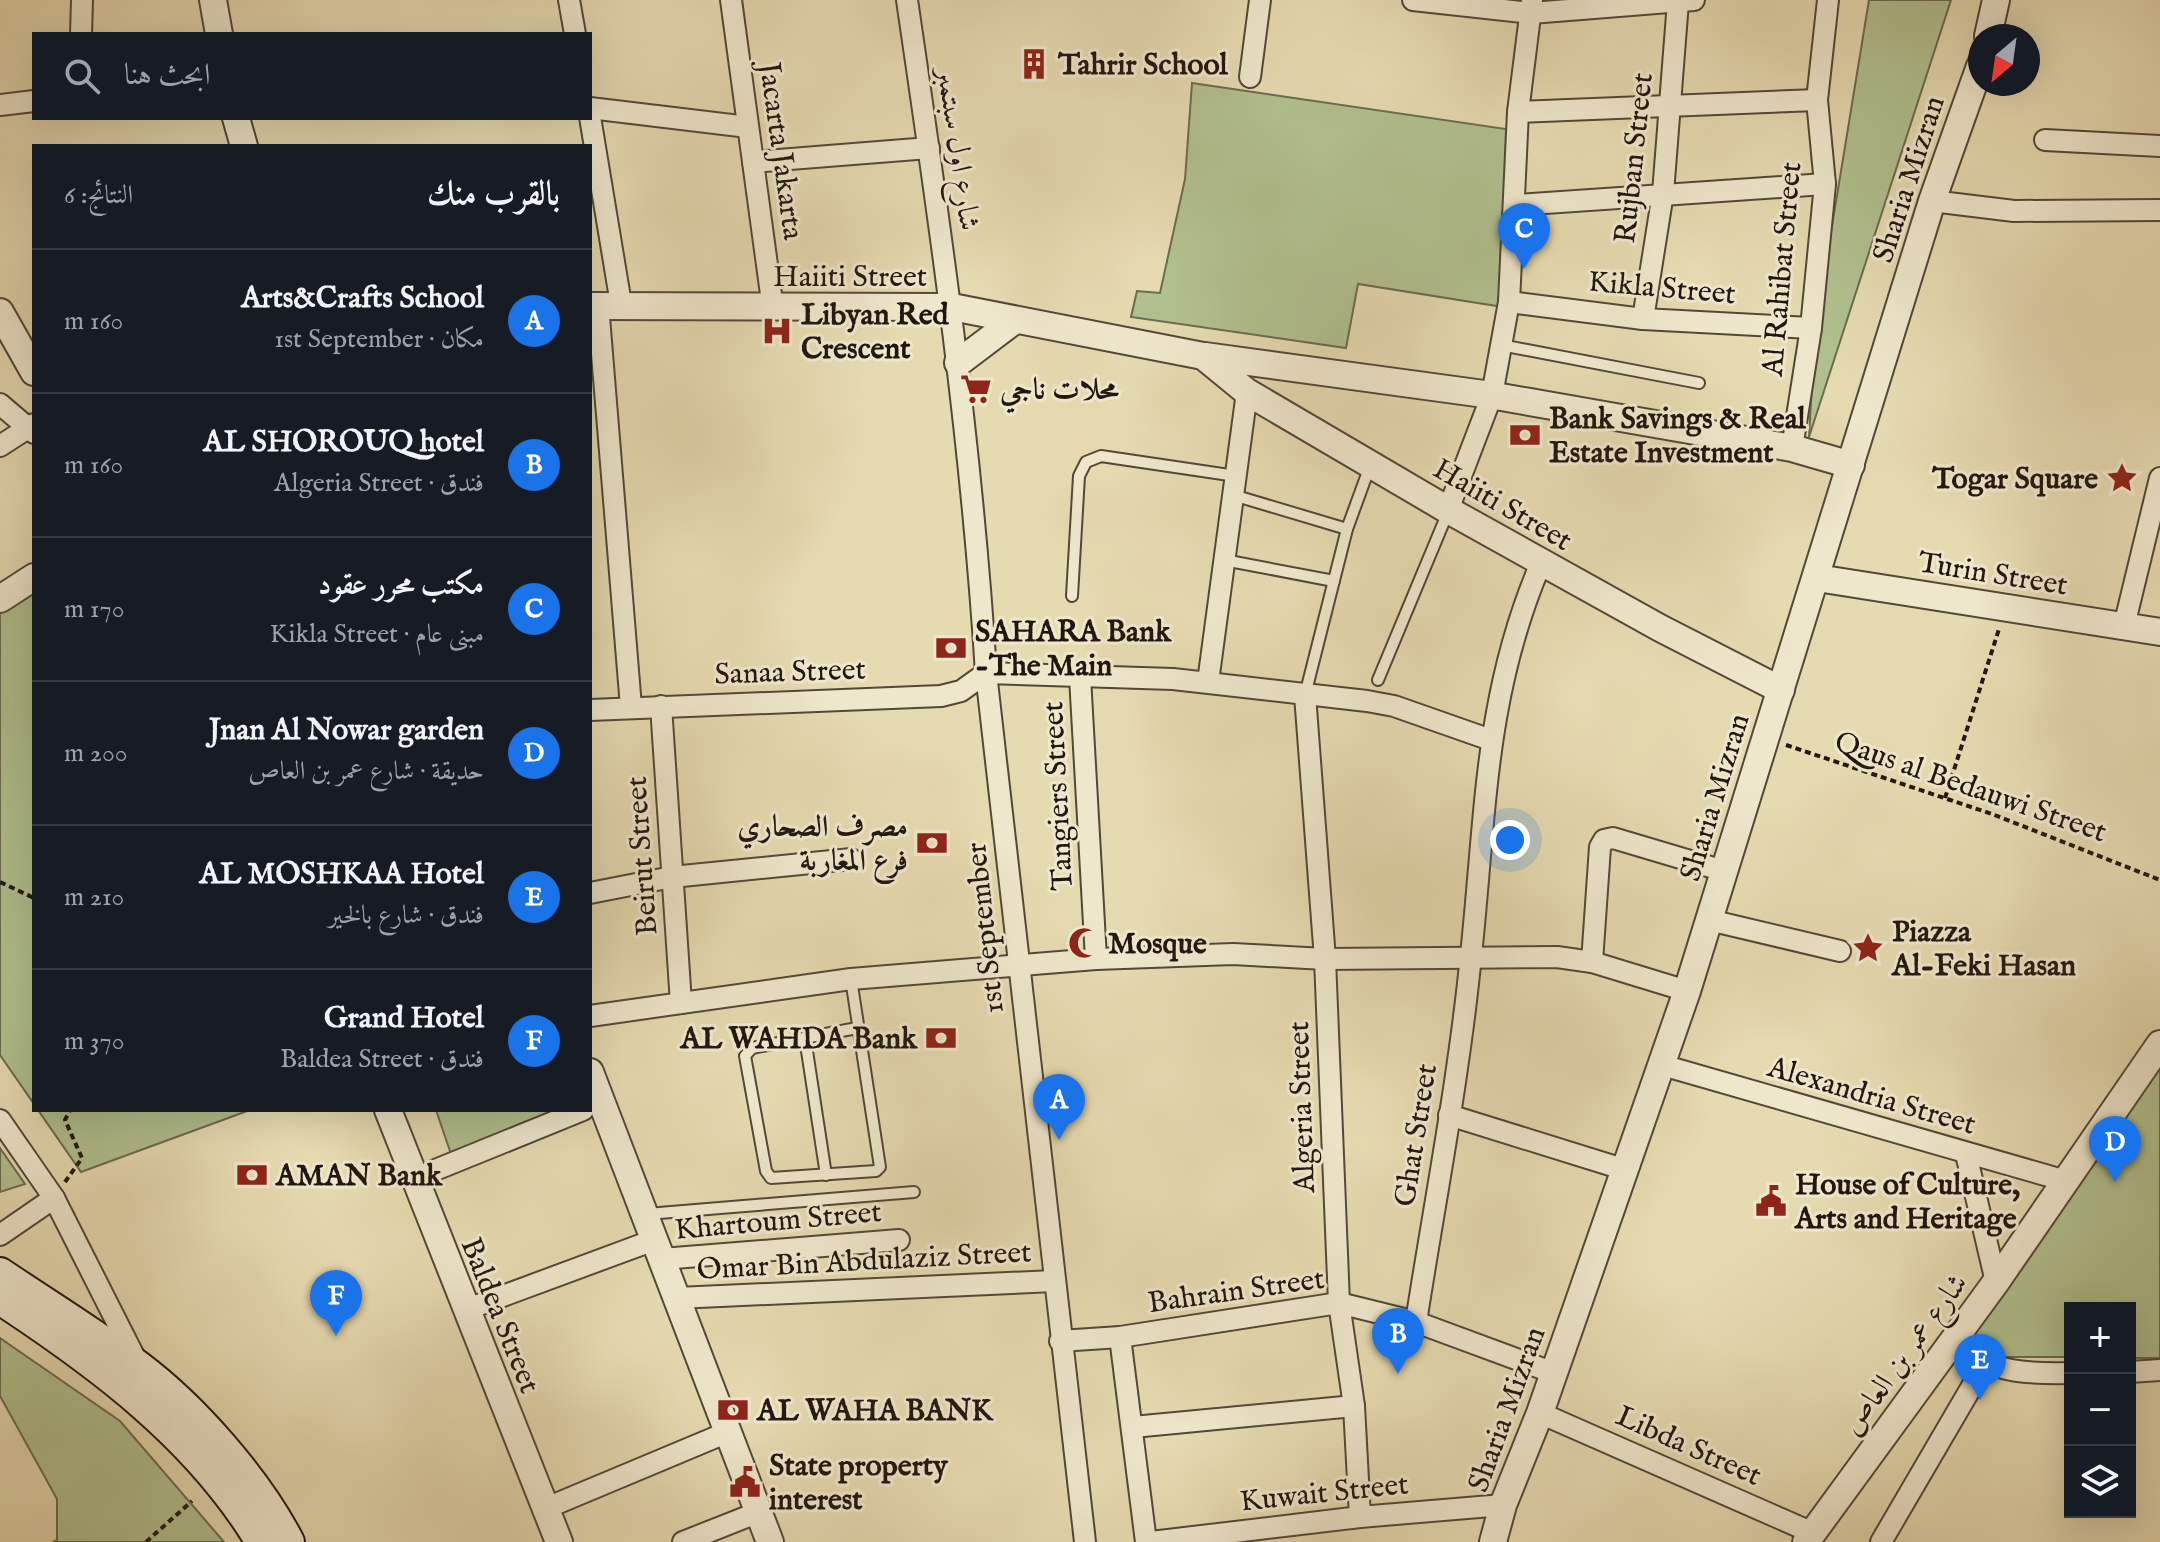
<!DOCTYPE html>
<html lang="ar">
<meta charset="utf-8">
<style>
:root{--surface:#171b24;--page:#20242c;--text:#f1f3f6;--muted:#9ea1a6;--line:#363941;--accent:#1a73e8}
body{margin:0;font-family:"IM FELL English",Amiri,serif;background:var(--page);color:var(--text);direction:rtl}
.controls{position:absolute;right:24px;bottom:24px;display:grid;overflow:hidden;border-radius:0px;box-shadow:0 8px 32px #0002}
.controls button{width:72px;height:72px;display:grid;place-items:center;padding:0;border:0;border-bottom:2px solid var(--line);background:var(--surface);color:var(--text);font:40px sans-serif}
.compass{position:absolute;left:1968px;top:24px;width:72px;height:72px;border-radius:50%;background:var(--surface);box-shadow:0 8px 32px #0002;rotate:209deg}
.you{position:absolute;left:1510px;top:840px;width:28px;height:28px;margin:-20px;border:6px solid #fff;border-radius:50%;background:#1a73e8;box-shadow:0 0 0 12px #1a73e833}
.badge{display:grid;place-items:center;width:52px;height:52px;border-radius:50%;background:var(--accent);color:#fff;font-size:26px;font-weight:700}
.pin{position:absolute;translate:-50% -66px;filter:drop-shadow(0 2px 4px #0008)}
.pin::after{content:'';position:absolute;top:42px;width:28px;height:24px;background:inherit;clip-path:polygon(0 0,100% 0,50% 100%)}
.list{margin:0;padding:0;list-style:none}
h2{display:flex;justify-content:space-between;align-items:center;height:104px;margin:0;padding:0 32px;font-size:34px}
h2 small{font-size:26px;font-weight:400;color:var(--muted)}
.list li{display:grid;grid-template-columns:52px 1fr auto;gap:24px;align-items:center;box-sizing:border-box;height:144px;padding:0 32px;border-top:2px solid var(--line)}
.list b{display:block;font-size:30px;white-space:nowrap}
.list p{margin:0;font-size:26px;white-space:nowrap;color:var(--muted)}
.list em{font-size:26px;font-style:normal;color:var(--muted)}
.icon{flex:none;width:44px;height:44px;fill:none;stroke:currentColor;stroke-width:2;stroke-linecap:round;stroke-linejoin:round}
.map{position:relative;flex:none;width:2160px;height:1542px;overflow:hidden;direction:ltr}
.search{position:absolute;background:var(--surface);box-shadow:0 8px 32px #0002;left:32px;top:32px;width:560px;height:88px;display:flex;align-items:center;gap:20px;box-sizing:border-box;padding:0 28px;border-radius:0px;color:var(--muted);font-size:30px}
.panel{position:absolute;background:var(--surface);box-shadow:0 8px 32px #0002;left:32px;top:144px;width:560px;height:968px;border-radius:0px;direction:rtl}
.map>svg:first-child{display:block}
.green{fill:#b1c08e;stroke:#6a6c4f;stroke-width:2}
.lines{fill:none;stroke-linecap:round;stroke-linejoin:round}
.service-casing{stroke:#534838;stroke-width:14}
.minor-casing{stroke:#534838;stroke-width:24}
.tertiary-casing{stroke:#534838;stroke-width:30}
.secondary-casing{stroke:#221710;stroke-width:34}
.path{stroke:#221710;stroke-width:4;stroke-dasharray:6 4;stroke-linecap:butt}
.service{stroke:#efe7cc;stroke-width:10}
.minor{stroke:#efe7cc;stroke-width:20}
.tertiary{stroke:#efe7cc;stroke-width:26}
.secondary{stroke:#efe7cc;stroke-width:30}
.labels{text-anchor:middle;stroke-width:6;stroke-linejoin:round;paint-order:stroke}
.poi-label{font-size:30px;font-weight:bold;fill:#221710;stroke:#efe7cc;text-anchor:start}
.street-label{font-size:30px;fill:#221710;stroke:#efe7cc}
</style>
<div class="map">
<svg width="2160" height="1542" viewBox="0 0 2160 1542">
<rect width="100%" height="100%" fill="#e6dab0"/>
<filter id="stains"><feTurbulence type="fractalNoise" baseFrequency=".0025" numOctaves="4"/><feColorMatrix values="0 0 0 0 .2 0 0 0 0 .09 0 0 0 0 .02 0 0 0 .5 -.17"/></filter>
<radialGradient id="worn" r=".72"><stop offset=".6" stop-color="#630" stop-opacity="0"/><stop offset="1" stop-color="#630" stop-opacity=".3"/></radialGradient>
<g class="green">
<polygon points="1869,0 1951,0 1809,437 1815,330"/>
<polygon points="1192,83 1506,129 1503,307 1358,284 1346,348 1131,317 1137,291 1160,293 1185,179"/>
<polygon points="34,590 34,1104 0,1055 0,611"/>
<polygon points="2160,1056 2160,1358 2130,1358 2130,1308 2070,1308 2070,1357 1988,1357 1971,1336"/>
<polygon points="38,1110 250,1110 81,1172"/>
<polygon points="436,1110 571,1110 451,1154"/>
<polygon points="0,1148 25,1184 0,1192"/>
<polygon points="0,1338 120,1421 224,1542 53,1542 57,1540 57,1499 0,1396"/>
</g>
<g class="lines">
<defs>
<g id="service">
<polyline points="1501,345 1699,383"/>
<polyline points="1233,495 1347,529"/>
<polyline points="1224,560 1334,581"/>
<polyline points="1072,596 1079,476 1086,462 1101,456 1236,476"/>
<polyline points="1378,680 1448,512"/>
<polyline points="1305,695 1347,529 1370,466"/>
<polyline points="851,979 880,1167 876,1171 771,1178 766,1171 745,1056 752,1048 857,1028"/>
<polyline points="805,1038 826,1175"/>
<polyline points="647,1214 914,1192"/>
</g>
<g id="minor">
<polyline points="569,0 575,34"/>
<polyline points="731,0 773,309"/>
<path d="M 907,0 C 940,224 972,447 986,673 L 1085,1542"/>
<polyline points="1413,0 1531,13 1694,0"/>
<polyline points="81,34 82,0"/>
<polyline points="1250,77 1260,0"/>
<polyline points="0,105 34,101"/>
<polyline points="590,108 748,127"/>
<polyline points="1518,112 1817,100"/>
<polyline points="590,117 621,304"/>
<polyline points="2045,140 2160,146"/>
<polyline points="753,162 929,148"/>
<polyline points="1932,201 2014,211 2160,210"/>
<polyline points="1516,205 1825,184"/>
<polyline points="1509,302 1643,319 1811,328"/>
<polyline points="598,305 631,707"/>
<polyline points="1643,319 1663,193 1678,2"/>
<polyline points="0,404 34,433"/>
<polyline points="0,446 34,424"/>
<polyline points="1792,448 1811,328 1825,184 1817,100 1828,0"/>
<polyline points="1448,510 1492,395 1509,302 1518,112 1532,0"/>
<polyline points="2124,626 2160,478"/>
<polyline points="1080,677 1096,959"/>
<polyline points="1208,682 1247,392"/>
<polyline points="1305,695 1325,959 1339,1303 1354,1406 1360,1517"/>
<polyline points="661,706 681,1003"/>
<polyline points="590,710 941,696 961,691 986,673 1173,679 1367,701 1394,706 1491,740"/>
<polyline points="590,893 672,877 851,859"/>
<polyline points="1709,920 1840,951"/>
<polyline points="1592,962 1600,847 1604,840 1613,838 1724,871"/>
<polyline points="590,1016 851,979 1096,959 1233,954 1325,959 1557,957 1592,962 1687,991"/>
<polyline points="1662,1065 2066,1181"/>
<polyline points="1449,1115 1626,1170"/>
<polyline points="0,1120 54,1198 136,1360"/>
<polyline points="1966,1154 1996,1282"/>
<polyline points="413,1179 583,1110"/>
<polyline points="0,1235 54,1198"/>
<polyline points="662,1259 899,1240"/>
<polyline points="677,1298 1054,1281"/>
<polyline points="465,1310 654,1240"/>
<path d="M 1416,1322 C 1435,1200 1459,1078 1471,955 C 1486,815 1484,695 1541,563"/>
<polyline points="1120,1337 1146,1542"/>
<path d="M 1954,1340 C 1989,1373 2024,1374 2070,1373"/>
<polyline points="1060,1341 1120,1337 1339,1303 1416,1322 1554,1373"/>
<polyline points="2130,1372 2160,1370"/>
<polyline points="1540,1413 1813,1533"/>
<polyline points="1133,1427 1354,1406"/>
<polyline points="544,1509 728,1432"/>
<polyline points="683,1542 759,1512"/>
<polyline points="1151,1542 1360,1517 1503,1505"/>
<polyline points="1881,1542 1985,1364"/>
</g>
<g id="tertiary">
<polyline points="213,0 219,34"/>
<polyline points="1988,36 1996,0"/>
<polyline points="236,118 244,146"/>
<polyline points="590,306 952,307 1203,356 1247,392 1448,510 1660,628 1781,690"/>
<polyline points="0,312 34,372"/>
<polyline points="1205,356 1484,394 1792,448 1851,465"/>
<polyline points="958,363 1015,320"/>
<polyline points="1817,578 2160,632"/>
<polyline points="0,599 34,577"/>
<polyline points="590,1072 770,1542"/>
<polyline points="388,1110 559,1542"/>
<polyline points="1493,1542 1503,1505 1540,1413 1687,991 1932,201 1980,66"/>
<polyline points="1806,1542 1996,1282 2160,1044"/>
</g>
<g id="secondary">
<path d="M 0,1273 C 46,1304 93,1333 138,1366 C 194,1408 257,1480 289,1542"/>
<path d="M 0,1299 C 99,1364 199,1438 261,1542"/>
</g>
</defs>
<use href="#service" class="service-casing"/>
<use href="#minor" class="minor-casing"/>
<use href="#tertiary" class="tertiary-casing"/>
<use href="#secondary" class="secondary-casing"/>
<g class="path">
<polyline points="1786,745 1992,814 2160,880"/>
<polyline points="1945,798 1999,629"/>
<polyline points="0,882 34,898"/>
<polyline points="65,1182 82,1158 65,1120 70,1110"/>
<polyline points="146,1542 192,1501"/>
</g>
<use href="#service" class="service"/>
<use href="#minor" class="minor"/>
<use href="#tertiary" class="tertiary"/>
<use href="#secondary" class="secondary"/>
</g>
<defs>
<symbol id="building-bare" viewBox="-9 -9 18 18"><path d="M-4-6H4V6H1V3H-1V6H-4ZM-2.5-4.3h1.7v1.8h-1.7ZM.8-4.3h1.7v1.8H.8ZM-2.5-1h1.7V.8h-1.7ZM.8-1h1.7V.8H.8Z" fill="#8f2418" stroke="#efe7cc" stroke-width="2.5" paint-order="stroke"/></symbol>
<symbol id="hospital-bare" viewBox="-9 -9 18 18"><path d="M-5-5h3v3.5h4V-5h3V5h-3V1.5h-4V5h-3Z" fill="#8f2418" stroke="#efe7cc" stroke-width="2.5" paint-order="stroke"/></symbol>
<symbol id="supermarket-bare" viewBox="-9 -9 18 18"><path d="M-6-5.5h2.5l.6 2H6L4.5 2H-2.5L-4.4-4H-6ZM-1.5 3.2a1.3 1.3 0 1 0 .1 0ZM3 3.2a1.3 1.3 0 1 0 .1 0Z" fill="#8f2418" stroke="#efe7cc" stroke-width="2.5" paint-order="stroke"/></symbol>
<symbol id="bank-bare" viewBox="-9 -9 18 18"><path d="M-6-4H6V4H-6ZM0-2.3a2.3 2.3 0 1 0 0 4.6a2.3 2.3 0 1 0 0-4.6Z" fill="#8f2418" stroke="#efe7cc" stroke-width="2.5" paint-order="stroke"/></symbol>
<symbol id="sight-bare" viewBox="-9 -9 18 18"><path d="M0-6L1.8-2.2L6-1.7L2.9 1.2L3.7 5.4L0 3.3L-3.7 5.4L-2.9 1.2L-6-1.7L-1.8-2.2Z" fill="#8f2418" stroke="#efe7cc" stroke-width="2.5" paint-order="stroke"/></symbol>
<symbol id="mosque-bare" viewBox="-9 -9 18 18"><path d="M3.5-4.9A6 6 0 1 0 3.5 4.9A5 5 0 1 1 3.5-4.9Z" fill="#8f2418" stroke="#efe7cc" stroke-width="2.5" paint-order="stroke"/></symbol>
<symbol id="civic-bare" viewBox="-9 -9 18 18"><path d="M-.6-6.5H3V-4.5H.6V-3L4-1V1h2V6H-6V1h2V-1L-.6-3ZM-1.2 2.5V6h2.4V2.5Z" fill="#8f2418" stroke="#efe7cc" stroke-width="2.5" paint-order="stroke"/></symbol>
</defs>
<g fill-rule="evenodd">
<use href="#building-bare" x="1012" y="42" width="44" height="44"/>
<use href="#hospital-bare" x="755" y="309" width="44" height="44"/>
<use href="#supermarket-bare" x="954" y="367" width="44" height="44"/>
<use href="#bank-bare" x="1503" y="413" width="44" height="44"/>
<use href="#sight-bare" x="2100" y="456" width="44" height="44"/>
<use href="#bank-bare" x="929" y="626" width="44" height="44"/>
<use href="#bank-bare" x="910" y="821" width="44" height="44"/>
<use href="#mosque-bare" x="1062" y="921" width="44" height="44"/>
<use href="#sight-bare" x="1846" y="926" width="44" height="44"/>
<use href="#bank-bare" x="919" y="1016" width="44" height="44"/>
<use href="#bank-bare" x="230" y="1153" width="44" height="44"/>
<use href="#civic-bare" x="1749" y="1179" width="44" height="44"/>
<use href="#bank-bare" x="711" y="1388" width="44" height="44"/>
<use href="#civic-bare" x="723" y="1460" width="44" height="44"/>
</g>
<g class="labels">
<g class="poi-label">
<text x="1058" y="74">Tahrir School</text>
<text x="801" y="324">Libyan Red<tspan x="801" dy="34">Crescent</tspan></text>
<text x="1000" y="399">محلات ناجي</text>
<text x="1549" y="428">Bank Savings &amp; Real<tspan x="1549" dy="34">Estate Investment</tspan></text>
<text x="2098" y="488" text-anchor="end">Togar Square</text>
<text x="975" y="641">SAHARA Bank<tspan x="975" dy="34">-The Main</tspan></text>
<text x="908" y="836" text-anchor="end">مصرف الصحاري<tspan x="908" dy="34">فرع المغاربة</tspan></text>
<text x="1892" y="941">Piazza<tspan x="1892" dy="34">Al-Feki Hasan</tspan></text>
<text x="1108" y="953">Mosque</text>
<text x="917" y="1048" text-anchor="end">AL WAHDA Bank</text>
<text x="276" y="1185">AMAN Bank</text>
<text x="1795" y="1194">House of Culture,<tspan x="1795" dy="34">Arts and Heritage</tspan></text>
<text x="757" y="1420">AL WAHA BANK</text>
<text x="769" y="1475">State property<tspan x="769" dy="34">interest</tspan></text>
</g>
<g class="street-label">
<text transform="translate(959 149) rotate(82)" y="10">شارع اول سبتمبر</text>
<text transform="translate(782 151) rotate(82)" y="10">Jacarta Jakarta</text>
<text transform="translate(1633 158) rotate(-84)" y="10">Rujban Street</text>
<text transform="translate(1908 179) rotate(-72)" y="10">Sharia Mizran</text>
<text transform="translate(1781 269) rotate(-85)" y="10">Al Rahibat Street</text>
<text x="850" y="286">Haiiti Street</text>
<text transform="translate(1662 287) rotate(5)" y="10">Kikla Street</text>
<text transform="translate(1503 504) rotate(30)" y="10">Haiiti Street</text>
<text transform="translate(1993 573) rotate(9)" y="10">Turin Street</text>
<text transform="translate(790 671) rotate(-2)" y="10">Sanaa Street</text>
<text transform="translate(1971 786) rotate(19)" y="10">Qaus al Bedauwi Street</text>
<text transform="translate(1057 796) rotate(-93)" y="10">Tangiers Street</text>
<text transform="translate(1714 797) rotate(-73)" y="10">Sharia Mizran</text>
<text transform="translate(641 856) rotate(-94)" y="10">Beirut Street</text>
<text transform="translate(984 928) rotate(-96)" y="10">1st September</text>
<text transform="translate(1872 1095) rotate(16)" y="10">Alexandria Street</text>
<text transform="translate(1301 1107) rotate(-92)" y="10">Algeria Street</text>
<text transform="translate(1415 1135) rotate(-81)" y="10">Ghat Street</text>
<text transform="translate(778 1220) rotate(-5)" y="10">Khartoum Street</text>
<text transform="translate(864 1260) rotate(-3)" y="10">Omar Bin Abdulaziz Street</text>
<text transform="translate(1236 1290) rotate(-8)" y="10">Bahrain Street</text>
<text transform="translate(501 1315) rotate(68)" y="10">Baldea Street</text>
<text transform="translate(1904 1354) rotate(-54)" y="10">شارع عمر بن العاص</text>
<text transform="translate(1506 1409) rotate(-70)" y="10">Sharia Mizran</text>
<text transform="translate(1689 1445) rotate(24)" y="10">Libda Street</text>
<text transform="translate(1324 1492) rotate(-6)" y="10">Kuwait Street</text>
</g>
</g>
<rect width="100%" height="100%" filter="url(#stains)"/>
<rect width="100%" height="100%" fill="url(#worn)"/>
</svg>
<div class="controls">
<button>+</button>
<button>−</button>
<button><svg class="icon" aria-label="layers" viewBox="0 0 24 24"><path d="M12 4l9 5-9 5-9-5zM3 14l9 5 9-5"/></svg></button>
</div>
<svg class="compass" viewBox="-18 -18 36 36"><path d="M0-13l5 13h-10z" fill="#e53935"/><path d="M0 13l5-13h-10z" fill="#9ea1a6"/></svg>
<div class="you"></div>
<div class="pin badge" style="left:1059px;top:1140px">A</div>
<div class="pin badge" style="left:1398px;top:1374px">B</div>
<div class="pin badge" style="left:1524px;top:269px">C</div>
<div class="pin badge" style="left:2115px;top:1182px">D</div>
<div class="pin badge" style="left:1980px;top:1400px">E</div>
<div class="pin badge" style="left:336px;top:1336px">F</div>
<div class="search"><svg class="icon" aria-label="search" viewBox="0 0 24 24"><circle cx="10" cy="10" r="6"/><path d="M15 15l6 6"/></svg>ابحث هنا</div>
<section class="panel">
<h2>بالقرب منك<small>النتائج: 6</small></h2>
<ul class="list">
<li><span class="badge">A</span><div><b>Arts&amp;Crafts School</b><p>مكان · 1st September</p></div><em>160 m</em></li>
<li><span class="badge">B</span><div><b>AL SHOROUQ hotel</b><p>فندق · Algeria Street</p></div><em>160 m</em></li>
<li><span class="badge">C</span><div><b>مكتب محرر عقود</b><p>مبنى عام · Kikla Street</p></div><em>170 m</em></li>
<li><span class="badge">D</span><div><b>Jnan Al Nowar garden</b><p>حديقة · شارع عمر بن العاص</p></div><em>200 m</em></li>
<li><span class="badge">E</span><div><b>AL MOSHKAA Hotel</b><p>فندق · شارع بالخير</p></div><em>210 m</em></li>
<li><span class="badge">F</span><div><b>Grand Hotel</b><p>فندق · Baldea Street</p></div><em>370 m</em></li>
</ul>
</section>
</div>
